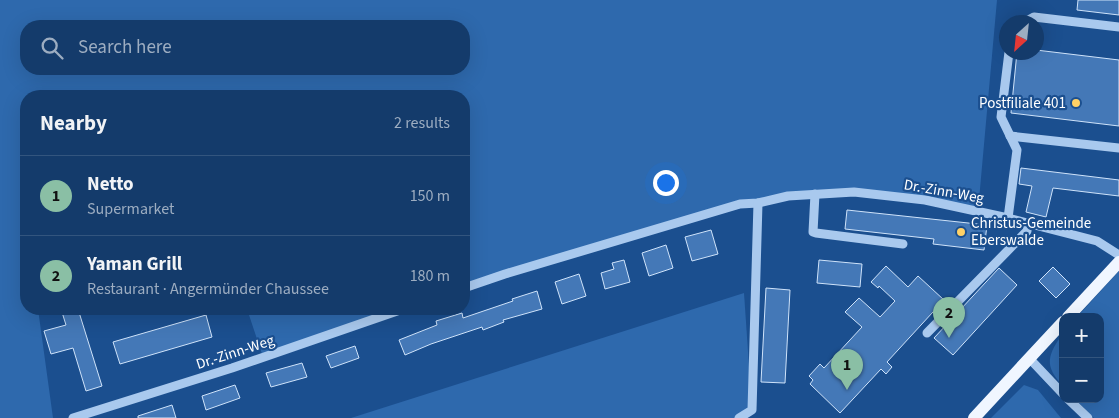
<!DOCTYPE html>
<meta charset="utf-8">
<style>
:root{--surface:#143b6b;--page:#1d4271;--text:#f1f3f6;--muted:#9dadc1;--line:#33557e;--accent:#8abfa5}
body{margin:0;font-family:"Source Sans 3",sans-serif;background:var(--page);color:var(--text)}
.controls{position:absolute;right:15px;bottom:15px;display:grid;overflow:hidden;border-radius:10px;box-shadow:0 5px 20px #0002}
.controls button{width:45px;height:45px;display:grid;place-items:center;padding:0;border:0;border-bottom:1px solid var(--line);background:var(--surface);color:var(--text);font:25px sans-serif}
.compass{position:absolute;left:999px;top:15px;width:45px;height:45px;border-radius:50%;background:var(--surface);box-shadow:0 5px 20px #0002;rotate:207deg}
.you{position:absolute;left:665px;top:182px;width:18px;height:18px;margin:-12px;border:4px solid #fff;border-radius:50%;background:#1a73e8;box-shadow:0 0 0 8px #1a73e833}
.badge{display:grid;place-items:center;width:32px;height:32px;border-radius:50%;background:var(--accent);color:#111;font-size:16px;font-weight:700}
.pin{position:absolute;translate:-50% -41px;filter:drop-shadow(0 1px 2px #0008)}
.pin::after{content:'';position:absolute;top:26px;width:18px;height:15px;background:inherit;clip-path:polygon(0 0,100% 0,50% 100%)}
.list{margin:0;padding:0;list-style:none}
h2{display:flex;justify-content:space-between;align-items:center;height:65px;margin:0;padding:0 20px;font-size:21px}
h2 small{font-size:16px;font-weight:400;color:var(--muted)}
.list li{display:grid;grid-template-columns:32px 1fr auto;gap:15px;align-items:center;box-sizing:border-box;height:80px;padding:0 20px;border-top:1px solid var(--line)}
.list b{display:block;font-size:19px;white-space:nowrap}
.list p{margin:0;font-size:16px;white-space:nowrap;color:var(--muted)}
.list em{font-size:16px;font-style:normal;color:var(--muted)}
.icon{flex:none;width:28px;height:28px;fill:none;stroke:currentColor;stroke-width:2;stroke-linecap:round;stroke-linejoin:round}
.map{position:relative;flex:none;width:1119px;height:418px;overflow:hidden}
.search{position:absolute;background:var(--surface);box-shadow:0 5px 20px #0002;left:20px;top:20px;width:450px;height:55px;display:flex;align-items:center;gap:12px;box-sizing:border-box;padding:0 18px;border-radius:20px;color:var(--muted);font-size:19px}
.panel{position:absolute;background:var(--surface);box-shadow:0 5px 20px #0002;left:20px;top:90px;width:450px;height:225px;border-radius:20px}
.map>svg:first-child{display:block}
.green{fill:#2e69ad;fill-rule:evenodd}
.building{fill:#4478b7;stroke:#cfe3fa}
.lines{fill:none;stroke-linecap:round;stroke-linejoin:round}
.minor{stroke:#a9c9ee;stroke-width:9}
.major{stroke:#f0f6ff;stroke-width:12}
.poi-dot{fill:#ffd166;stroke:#1b4f8f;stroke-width:2}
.labels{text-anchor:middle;stroke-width:4.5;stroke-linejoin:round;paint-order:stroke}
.poi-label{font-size:15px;fill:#fff;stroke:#1b4f8f;text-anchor:end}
.street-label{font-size:15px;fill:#fff;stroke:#1b4f8f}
</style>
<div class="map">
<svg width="1119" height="418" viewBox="0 0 1119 418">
<rect width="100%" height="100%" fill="#1b4f8f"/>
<g class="green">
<path d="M 0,0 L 997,0 L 978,211 L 854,192 L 758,203 L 464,288 L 464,96 L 26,96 L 26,309 L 38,309 L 53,418 L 0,418 ZM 26,26 L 464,26 L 464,69 L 26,69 Z"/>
<polygon points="1119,271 1119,418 1094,418 1075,399 1100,399 1100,317 1077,317"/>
<polygon points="744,293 752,410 739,418 351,418"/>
<polygon points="247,309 403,309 263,357"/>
<path d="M 1063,333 L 1063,386 C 1043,365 1048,355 1063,333 Z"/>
<polygon points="1024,385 1038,390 1061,418 991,418"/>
</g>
<g class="building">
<polygon points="1078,0 1119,0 1119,15 1077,10"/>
<polygon points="1036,50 1119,60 1119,126 1011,113 1017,52 1036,52"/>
<polygon points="1021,168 1119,180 1119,196 1053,188 1046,217 1026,212 1032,186 1019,184"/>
<polygon points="847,210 987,225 984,250 933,244 934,239 845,229"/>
<polygon points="711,230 718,254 692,261 685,237"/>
<polygon points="666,245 673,268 649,276 642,253"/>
<polygon points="624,260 630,282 605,289 601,273 614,269 612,263"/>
<polygon points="819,260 862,264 860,287 817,283"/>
<polygon points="886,266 908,287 918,276 944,300 887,362 892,367 886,374 881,369 840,413 810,384 813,380 809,376 820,364 824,368 862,327 845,312 859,298 880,317 895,301 879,286 878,288 871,282"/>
<polygon points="1053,267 1070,284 1056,298 1039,281"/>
<polygon points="999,268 1017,285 953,355 934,338"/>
<polygon points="579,274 586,296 562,304 555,282"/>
<polygon points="766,288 790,290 785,383 761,382"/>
<polygon points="537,291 542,309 503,320 504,322 483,330 482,327 431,344 405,355 399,340 437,325 436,321 462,313 463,318 513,301 512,299"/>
<polygon points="61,309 78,309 102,386 86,391 73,348 51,354 44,331 66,325"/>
<polygon points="206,315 212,337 120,364 113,342"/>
<polygon points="355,346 359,358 331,368 326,356"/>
<polygon points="302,363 307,377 271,387 266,373"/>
<polygon points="235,385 240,398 206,410 202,396"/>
<polygon points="172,405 176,418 138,418 138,416"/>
</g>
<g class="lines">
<g class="minor">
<polyline points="1025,22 1034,17 1119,27"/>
<polyline points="1010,136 1119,148"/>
<polyline points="815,194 813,232 816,233 903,244"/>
<polyline points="1008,218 1017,150 1001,117 1009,52"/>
<polyline points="464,288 505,274 740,204 758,203 788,196 854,192 925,200 1008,218 1097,241 1119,255"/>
<polyline points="927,333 1027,231 1028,223"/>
<polyline points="1029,358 1063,394"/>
<polyline points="1068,399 1088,418"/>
<polyline points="73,418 232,368 403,309"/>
<polyline points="739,418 752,410 758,203"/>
</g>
<g class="major">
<polyline points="1068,317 1119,262"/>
<polyline points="974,418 1063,322"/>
</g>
</g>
<g class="poi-dot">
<circle cx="1076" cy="103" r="5"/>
<circle cx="961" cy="232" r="5"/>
</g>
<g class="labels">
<g class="poi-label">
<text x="1066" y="108">Postfiliale 401</text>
<text x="971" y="228" text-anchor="start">Christus-Gemeinde<tspan x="971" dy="17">Eberswalde</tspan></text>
</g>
<g class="street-label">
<text transform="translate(944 191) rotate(10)" y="5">Dr.-Zinn-Weg</text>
<text transform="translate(235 352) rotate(-18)" y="5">Dr.-Zinn-Weg</text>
</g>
</g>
</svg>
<div class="controls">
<button>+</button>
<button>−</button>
</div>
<svg class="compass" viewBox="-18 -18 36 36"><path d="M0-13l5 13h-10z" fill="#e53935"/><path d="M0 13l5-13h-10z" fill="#9dadc1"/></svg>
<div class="you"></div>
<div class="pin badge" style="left:847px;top:390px">1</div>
<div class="pin badge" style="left:949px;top:338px">2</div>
<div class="search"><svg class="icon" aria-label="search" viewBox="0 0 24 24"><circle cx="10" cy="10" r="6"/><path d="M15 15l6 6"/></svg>Search here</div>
<section class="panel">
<h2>Nearby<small>2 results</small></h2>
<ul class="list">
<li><span class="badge">1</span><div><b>Netto</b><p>Supermarket</p></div><em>150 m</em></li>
<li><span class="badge">2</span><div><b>Yaman Grill</b><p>Restaurant · Angermünder Chaussee</p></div><em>180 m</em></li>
</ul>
</section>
</div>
